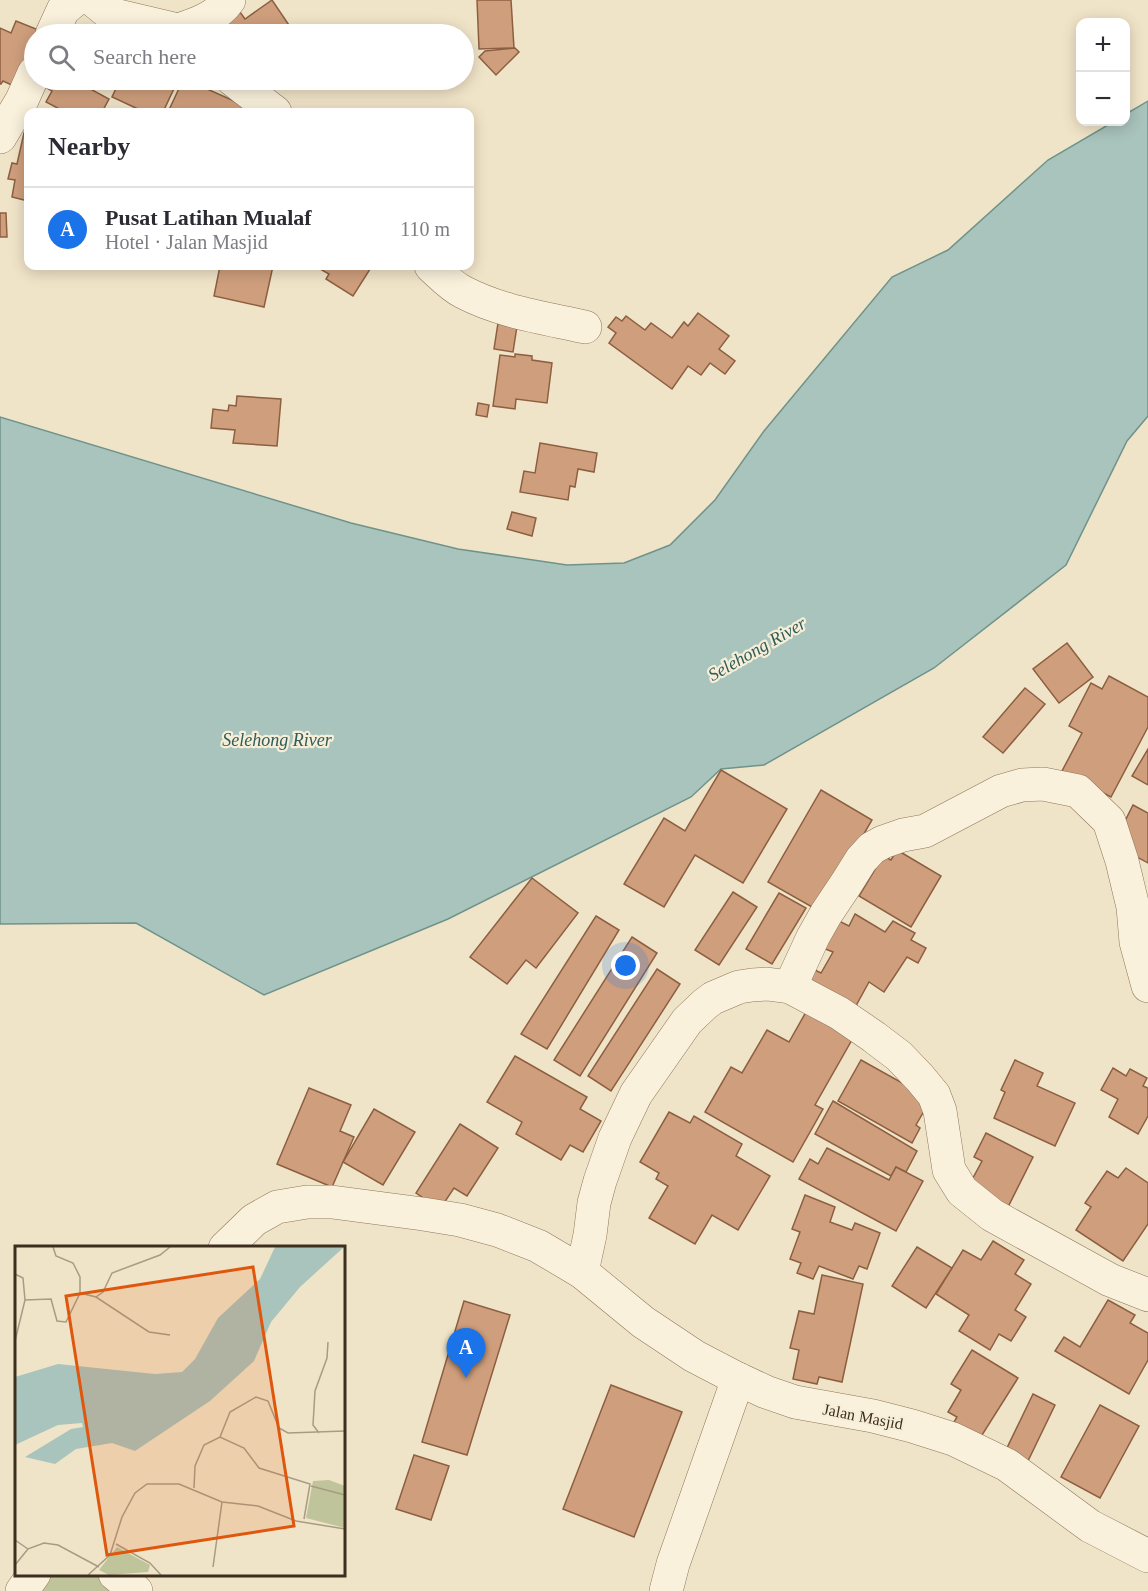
<!DOCTYPE html>
<meta charset="utf-8">
<style>
:root{--surface:#fff;--page:#f7f7f7;--text:#2b2b33;--muted:#7c7c81;--line:#e1e1e2;--accent:#1a73e8}
body{margin:0;font-family:Georgia,serif;background:var(--page);color:var(--text)}
.controls{position:absolute;right:18px;top:18px;display:grid;overflow:hidden;border-radius:12px;box-shadow:0 3px 15px #0003}
.controls button{width:54px;height:54px;display:grid;place-items:center;padding:0;border:0;border-bottom:2px solid var(--line);background:var(--surface);color:var(--text);font:30px sans-serif}
.you{position:absolute;left:626px;top:966px;width:21px;height:21px;margin:-15px;border:4px solid #fff;border-radius:50%;background:#1a73e8;box-shadow:0 0 0 9px #1a73e833}
.badge{display:grid;place-items:center;width:39px;height:39px;border-radius:50%;background:var(--accent);color:#fff;font-size:20px;font-weight:700}
.pin{position:absolute;translate:-50% -50px;filter:drop-shadow(0 2px 3px #0008)}
.pin::after{content:'';position:absolute;top:32px;width:21px;height:18px;background:inherit;clip-path:polygon(0 0,100% 0,50% 100%)}
.list{margin:0;padding:0;list-style:none}
h2{display:flex;justify-content:space-between;align-items:center;height:78px;margin:0;padding:0 24px;font-size:26px}
h2 small{font-size:20px;font-weight:400;color:var(--muted)}
.list li{display:grid;grid-template-columns:39px 1fr auto;gap:18px;align-items:center;box-sizing:border-box;height:84px;padding:0 24px;border-top:2px solid var(--line)}
.list b{display:block;font-size:22px;white-space:nowrap}
.list p{margin:0;font-size:20px;white-space:nowrap;color:var(--muted)}
.list em{font-size:20px;font-style:normal;color:var(--muted)}
.icon{flex:none;width:33px;height:33px;fill:none;stroke:currentColor;stroke-width:2;stroke-linecap:round;stroke-linejoin:round}
.map{position:relative;flex:none;width:1148px;height:1591px;overflow:hidden}
.search{position:absolute;background:var(--surface);box-shadow:0 3px 15px #0003;left:24px;top:24px;width:450px;height:66px;display:flex;align-items:center;gap:15px;box-sizing:border-box;padding:0 21px;border-radius:33px;color:var(--muted);font-size:22px}
.panel{position:absolute;background:var(--surface);box-shadow:0 3px 15px #0003;left:24px;top:108px;width:450px;height:162px;border-radius:12px}
.map>svg:first-child{display:block}
.cemetery{fill:#bfc49a}
.water{fill:#a9c4bc;stroke:#6f938a;stroke-width:1.5}
.building{fill:#cf9f7d;stroke:#8d5f41;stroke-width:1.5}
.lines{fill:none;stroke-linecap:round;stroke-linejoin:round}
.minor-casing{stroke:#8d765c;stroke-width:34}
.minor{stroke:#faf1dc;stroke-width:33}
.labels{text-anchor:middle;stroke-width:4.5;stroke-linejoin:round;paint-order:stroke}
.street-label{font-size:16px;fill:#3d2e20;stroke:#f7eed8}
.water-label{font-size:18px;font-style:italic;fill:#2f5d5a;stroke:#f7eed8}
.inset-road{fill:none;stroke:#a89b85;stroke-width:1.5}
.view{fill:#df570d;fill-opacity:0.15;stroke:#df570d;stroke-width:3}
.inset-edge{fill:none;stroke:#3d2e20;stroke-width:3}
</style>
<div class="map">
<svg width="1148" height="1591" viewBox="0 0 1148 1591">
<rect width="100%" height="100%" fill="#f0e4c8"/>
<polygon class="cemetery" points="43,1574 99,1575 121,1591 29,1591"/>
<polygon class="water" points="1148,101 1148,416 1127,441 1066,565 934,668 764,765 721,769 691,797 448,919 264,995 136,923 0,924 0,417 351,523 458,549 567,565 624,563 670,545 715,500 764,431 892,277 948,250 1048,160 1113,122 1126,122 1126,114"/>
<g class="building">
<polygon points="272,0 295,34 215,34 225,28 223,24 240,12 245,19"/>
<polygon points="477,0 511,0 514,48 479,49"/>
<polygon points="16,21 41,31 39,34 34,34 34,46 18,88 3,81 1,84 0,84 0,28 11,33"/>
<polygon points="515,48 519,52 496,75 479,57 485,51"/>
<polygon points="47,80 57,81 58,80 74,80 109,99 102,112 65,112 46,102 52,91 44,86"/>
<polygon points="120,80 178,80 163,112 137,112 138,109 112,97"/>
<polygon points="183,80 187,80 250,108 248,112 168,112"/>
<polygon points="24,133 28,134 28,201 12,197 15,180 8,179 12,163 17,164"/>
<polygon points="0,213 6,213 7,237 0,237"/>
<polygon points="220,266 273,266 264,307 214,296"/>
<polygon points="315,266 372,266 353,296 326,279 329,274"/>
<polygon points="698,313 729,336 719,349 735,361 725,374 710,363 701,375 688,366 672,389 609,343 616,333 608,327 616,317 622,321 626,316 645,330 651,323 672,338 684,322 688,326"/>
<polygon points="498,323 517,326 513,352 494,349"/>
<polygon points="515,354 532,356 532,360 552,363 547,403 516,399 515,409 493,406 500,355 515,357"/>
<polygon points="237,396 281,399 277,446 233,443 235,430 211,428 213,409 228,411 229,405 236,406"/>
<polygon points="478,403 489,405 487,417 476,415"/>
<polygon points="540,443 597,453 594,472 578,469 575,487 570,486 568,500 520,492 524,471 535,473"/>
<polygon points="512,512 536,518 532,536 507,529"/>
<polygon points="1067,643 1093,677 1059,703 1033,669"/>
<polygon points="1109,676 1148,697 1148,727 1111,797 1062,771 1082,733 1069,726 1091,683 1102,689"/>
<polygon points="1025,688 1045,704 1003,753 983,737"/>
<polygon points="1148,749 1148,785 1132,776"/>
<polygon points="721,770 787,809 743,883 695,855 664,907 624,884 664,818 685,831"/>
<polygon points="821,790 872,820 819,911 768,882"/>
<polygon points="1133,805 1148,813 1148,863 1122,849 1120,831"/>
<polygon points="897,850 941,876 911,927 859,896 883,856 891,860"/>
<polygon points="532,878 578,913 536,968 526,960 507,984 470,957"/>
<polygon points="733,892 757,907 719,965 695,950"/>
<polygon points="779,893 806,908 772,964 746,949"/>
<polygon points="855,914 885,932 893,921 915,933 911,940 926,948 918,963 907,957 884,992 869,982 852,1013 807,987 815,970 821,973 833,952 820,947 837,920 849,926"/>
<polygon points="596,916 619,930 547,1049 521,1034"/>
<polygon points="632,937 657,953 580,1076 554,1060"/>
<polygon points="657,969 680,984 611,1091 588,1076"/>
<polygon points="806,1012 853,1038 815,1105 823,1109 793,1162 705,1112 731,1067 742,1073 767,1030 789,1042"/>
<polygon points="515,1056 587,1097 580,1109 601,1121 583,1152 570,1145 561,1160 516,1134 522,1122 487,1102"/>
<polygon points="861,1060 931,1099 916,1125 920,1128 912,1143 838,1101"/>
<polygon points="1015,1060 1043,1073 1037,1086 1075,1103 1055,1146 994,1118 1005,1092 1001,1090"/>
<polygon points="1113,1068 1126,1076 1130,1069 1147,1078 1143,1086 1148,1088 1148,1116 1138,1134 1109,1117 1118,1099 1101,1090"/>
<polygon points="309,1088 351,1105 340,1131 354,1137 332,1187 277,1164"/>
<polygon points="833,1101 917,1151 906,1172 896,1167 891,1176 815,1134"/>
<polygon points="374,1109 415,1132 383,1185 343,1162"/>
<polygon points="669,1112 690,1123 694,1116 742,1144 736,1156 770,1176 738,1230 712,1215 695,1244 649,1218 668,1186 656,1179 659,1173 640,1162"/>
<polygon points="460,1124 498,1148 467,1196 454,1188 440,1209 416,1193"/>
<polygon points="986,1133 1033,1157 1006,1211 966,1191 982,1161 974,1157"/>
<polygon points="827,1148 889,1180 896,1167 923,1181 896,1231 799,1179 810,1159 818,1164"/>
<polygon points="1126,1168 1148,1183 1148,1224 1123,1261 1076,1230 1091,1207 1085,1203 1107,1171 1118,1178"/>
<polygon points="805,1195 835,1207 830,1222 852,1230 855,1223 880,1233 867,1269 859,1266 853,1279 819,1266 813,1279 797,1273 801,1263 790,1259 800,1232 792,1229"/>
<polygon points="993,1241 1024,1260 1015,1274 1031,1284 1015,1310 1026,1317 1011,1341 999,1334 990,1350 959,1331 969,1315 936,1294 963,1250 981,1260"/>
<polygon points="917,1247 952,1268 926,1308 892,1286"/>
<polygon points="822,1275 863,1284 842,1382 819,1377 817,1384 793,1379 799,1350 790,1348 799,1311 814,1314"/>
<polygon points="1108,1300 1135,1315 1130,1323 1148,1333 1148,1360 1129,1394 1055,1351 1064,1337 1080,1347"/>
<polygon points="464,1301 510,1315 467,1455 422,1442"/>
<polygon points="972,1350 1018,1378 977,1443 951,1427 957,1417 948,1412 961,1390 951,1384"/>
<polygon points="611,1385 682,1412 634,1537 563,1509"/>
<polygon points="1033,1394 1055,1405 1027,1463 1005,1452"/>
<polygon points="1100,1405 1139,1426 1100,1498 1061,1477"/>
<polygon points="414,1455 449,1466 431,1520 396,1509"/>
</g>
<g class="lines">
<defs>
<g id="minor">
<polyline points="93,0 110,14 178,30 183,34"/>
<path d="M 178,30 C 197,24 217,17 229,0"/>
<polyline points="52,34 63,10 75,0"/>
<polyline points="233,80 275,112"/>
<polyline points="0,137 22,100 34,73"/>
<path d="M 431,266 C 441,275 451,286 463,292 C 501,312 545,318 585,327"/>
<polyline points="790,987 813,937 826,914 846,884 861,860 872,848 883,842 903,835 925,831 1001,791 1022,785 1043,784 1078,791 1109,821 1122,861 1133,907 1136,942 1148,986"/>
<polyline points="225,1248 254,1220 277,1207 307,1202 332,1202 423,1214 460,1220 497,1230 538,1246 582,1272 643,1322 694,1356 738,1379 766,1392 795,1402 873,1416 912,1426 953,1439 1007,1465 1090,1526 1148,1556"/>
<polyline points="582,1272 590,1235 594,1203 600,1181 615,1138 636,1094 687,1021 705,1004 713,998 739,987 752,985 767,984 790,987 839,1013 874,1037 899,1056 920,1078 934,1095 940,1111 949,1170 962,1191 992,1215 1110,1280 1148,1295"/>
<polyline points="115,1574 136,1591"/>
<polyline points="22,1591 34,1574"/>
<polyline points="666,1591 673,1564 738,1379"/>
</g>
</defs>
<use href="#minor" class="minor-casing"/>
<use href="#minor" class="minor"/>
</g>
<g class="labels">
<g class="street-label">
<text transform="translate(863 1416) rotate(11)" y="6">Jalan Masjid</text>
</g>
<g class="water-label">
<text transform="translate(757 649) rotate(-30)" y="6">Selehong River</text>
<text x="277" y="746">Selehong River</text>
</g>
</g>
<g transform="translate(15 1246)">
<rect width="330" height="330" fill="#f0e4c8"/>
<path d="M 314,234 L 330,240 L 330,282 L 291,272 L 298,235 ZM 102,301 L 135,319 L 133,326 L 94,329 L 84,324 Z" fill="#bfc49a"/>
<path d="M 260,1 L 329,1 L 285,41 L 256,76 L 239,115 L 195,155 L 120,205 L 97,197 L 61,203 L 40,218 L 10,211 L 56,183 L 68,181 L 67,177 L 43,179 L 0,199 L 0,131 L 43,118 L 140,128 L 167,126 L 180,113 L 203,72 L 245,33 Z" fill="#a9c4bc"/>
<path class="inset-road" d="M 0,28 L 8,32 L 10,54 L 36,53 L 42,75 L 51,76 L 65,47 L 65,31 L 58,17 L 41,10 L 38,1M 65,47 L 81,51 L 134,86 L 155,89M 81,51 L 88,46 L 97,27 L 145,9 L 155,1M 0,95 L 10,54M 304,187 L 298,179 L 300,145 L 312,112 L 313,96M 205,191 L 215,166 L 241,151 L 253,155 L 264,182 L 273,187 L 330,185M 296,240 L 330,249M 179,242 L 180,220 L 189,199 L 205,191 L 229,202 L 244,222 L 295,238 L 289,273M 0,294 L 13,303 L 29,297 L 43,299 L 84,321M 101,298 L 135,317 L 146,329M 0,319 L 13,303M 198,321 L 207,256M 73,329 L 95,309 L 107,271 L 120,247 L 132,238 L 164,238 L 207,256 L 243,260 L 281,275 L 330,283"/>
<path class="view" d="M 238,21 L 279,280 L 92,309 L 51,50 Z"/>
<rect width="330" height="330" class="inset-edge"/>
</g>
</svg>
<div class="controls">
<button>+</button>
<button>−</button>
</div>
<div class="you"></div>
<div class="pin badge" style="left:466px;top:1378px">A</div>
<div class="search"><svg class="icon" aria-label="search" viewBox="0 0 24 24"><circle cx="10" cy="10" r="6"/><path d="M15 15l6 6"/></svg>Search here</div>
<section class="panel">
<h2>Nearby<small></small></h2>
<ul class="list">
<li><span class="badge">A</span><div><b>Pusat Latihan Mualaf</b><p>Hotel · Jalan Masjid</p></div><em>110 m</em></li>
</ul>
</section>
</div>
